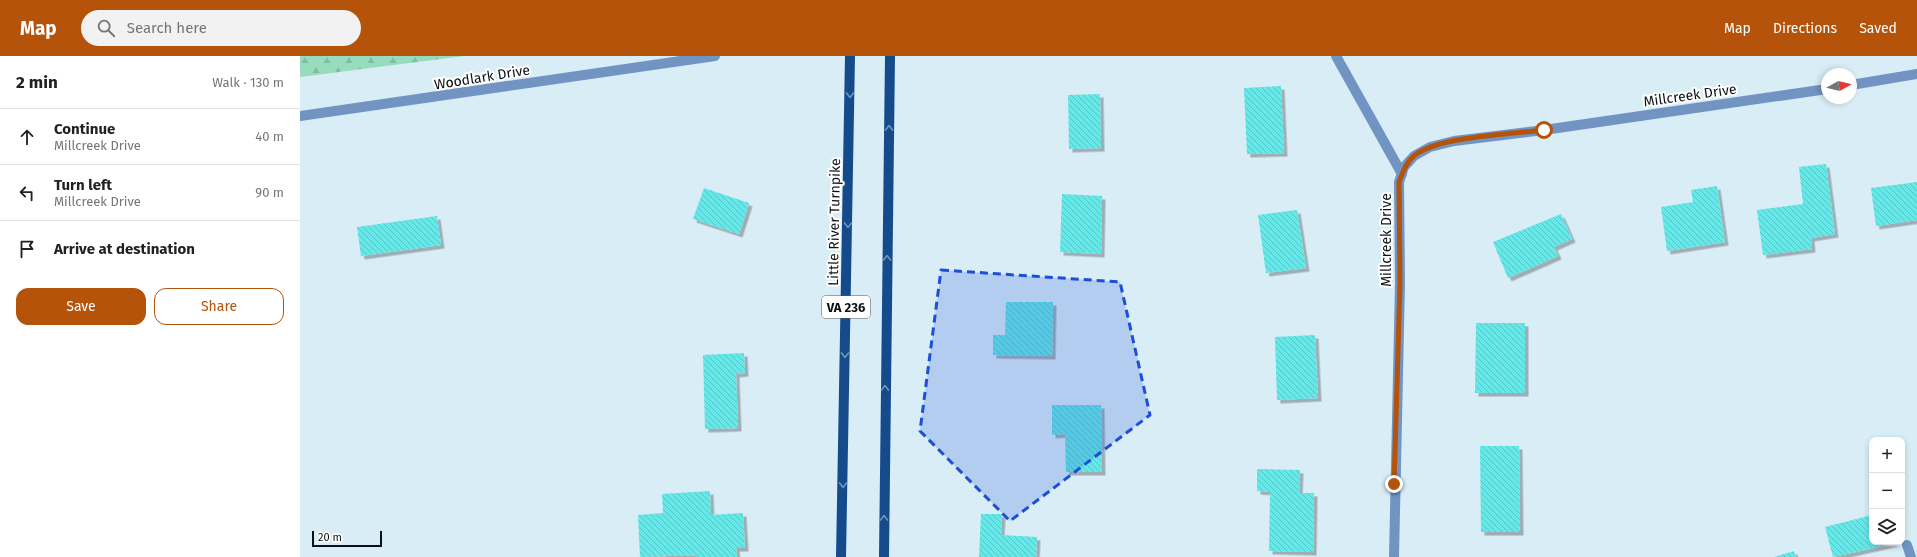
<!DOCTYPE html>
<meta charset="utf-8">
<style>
:root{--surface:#fff;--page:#f2f2f2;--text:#202124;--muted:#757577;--line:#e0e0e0;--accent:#b45309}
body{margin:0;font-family:"Fira Sans",sans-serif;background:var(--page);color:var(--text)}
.controls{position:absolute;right:12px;bottom:12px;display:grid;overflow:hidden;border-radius:8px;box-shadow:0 2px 6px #0003}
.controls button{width:36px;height:36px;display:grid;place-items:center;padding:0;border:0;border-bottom:1px solid var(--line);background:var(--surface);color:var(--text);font:20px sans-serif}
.compass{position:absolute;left:1521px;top:12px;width:36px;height:36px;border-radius:50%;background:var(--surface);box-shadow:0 2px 6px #0003;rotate:82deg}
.scale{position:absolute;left:12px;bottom:10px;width:70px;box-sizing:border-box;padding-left:4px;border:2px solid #0b1215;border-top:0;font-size:11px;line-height:14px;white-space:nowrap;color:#0b1215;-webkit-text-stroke:3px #fff;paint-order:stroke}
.stop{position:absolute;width:12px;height:12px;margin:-9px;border:3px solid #b45309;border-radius:50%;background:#fff}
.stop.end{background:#b45309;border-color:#fff;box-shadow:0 1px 4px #0008}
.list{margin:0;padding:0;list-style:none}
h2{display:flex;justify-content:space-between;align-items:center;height:52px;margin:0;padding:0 16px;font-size:17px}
h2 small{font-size:13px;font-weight:400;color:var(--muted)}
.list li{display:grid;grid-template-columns:26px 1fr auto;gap:12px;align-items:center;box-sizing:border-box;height:56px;padding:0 16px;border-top:1px solid var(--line)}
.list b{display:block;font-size:15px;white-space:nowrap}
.list p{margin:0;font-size:13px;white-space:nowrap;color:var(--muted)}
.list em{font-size:13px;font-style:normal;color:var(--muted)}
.actions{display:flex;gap:8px;padding:12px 16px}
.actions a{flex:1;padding:9px 0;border:1px solid var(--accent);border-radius:12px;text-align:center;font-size:14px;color:var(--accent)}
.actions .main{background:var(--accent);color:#fff}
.icon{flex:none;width:22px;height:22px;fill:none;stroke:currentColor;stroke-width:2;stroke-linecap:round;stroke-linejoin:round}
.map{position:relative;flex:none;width:1617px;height:501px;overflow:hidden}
header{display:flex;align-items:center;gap:24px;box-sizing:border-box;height:56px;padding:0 20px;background:var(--accent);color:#fff}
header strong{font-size:19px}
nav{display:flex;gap:22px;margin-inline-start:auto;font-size:14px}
.search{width:280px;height:36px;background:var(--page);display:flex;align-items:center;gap:10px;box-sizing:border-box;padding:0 14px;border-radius:22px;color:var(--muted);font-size:15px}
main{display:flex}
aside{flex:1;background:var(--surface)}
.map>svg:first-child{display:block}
.forest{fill:url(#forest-firs)}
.building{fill:url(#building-back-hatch);filter:url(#shadow)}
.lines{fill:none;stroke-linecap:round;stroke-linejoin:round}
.minor{stroke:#7194c2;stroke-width:10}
.major{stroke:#154b8b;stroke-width:10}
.oneway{stroke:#7393b9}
.route{stroke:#b45309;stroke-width:5}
.marked{fill:#1d4ed8;fill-opacity:0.2;stroke:#1d4ed8;stroke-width:3;stroke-dasharray:8 5;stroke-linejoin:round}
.labels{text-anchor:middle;stroke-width:4;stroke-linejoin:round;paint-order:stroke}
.shield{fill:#fff;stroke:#54595b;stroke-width:1}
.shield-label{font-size:13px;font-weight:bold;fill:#0b1215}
.street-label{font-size:14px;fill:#0b1215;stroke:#fff}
</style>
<header>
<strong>Map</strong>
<div class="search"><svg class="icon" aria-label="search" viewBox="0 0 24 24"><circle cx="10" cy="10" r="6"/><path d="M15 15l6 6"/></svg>Search here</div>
<nav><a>Map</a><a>Directions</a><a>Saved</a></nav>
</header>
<main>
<aside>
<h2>2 min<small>Walk · 130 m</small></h2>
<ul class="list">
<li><svg class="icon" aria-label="ahead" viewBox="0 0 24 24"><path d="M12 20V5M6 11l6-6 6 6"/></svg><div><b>Continue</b><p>Millcreek Drive</p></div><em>40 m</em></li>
<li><svg class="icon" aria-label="left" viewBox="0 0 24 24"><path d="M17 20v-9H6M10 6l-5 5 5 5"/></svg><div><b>Turn left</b><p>Millcreek Drive</p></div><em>90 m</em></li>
<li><svg class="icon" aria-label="arrive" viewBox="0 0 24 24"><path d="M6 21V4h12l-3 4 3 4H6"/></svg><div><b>Arrive at destination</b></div></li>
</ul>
<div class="actions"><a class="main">Save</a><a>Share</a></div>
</aside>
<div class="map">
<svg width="1617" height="501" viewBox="0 0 1617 501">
<defs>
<pattern id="forest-firs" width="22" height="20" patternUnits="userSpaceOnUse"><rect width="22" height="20" fill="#97dcbd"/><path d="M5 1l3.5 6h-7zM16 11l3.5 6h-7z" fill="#81bca2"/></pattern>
<pattern id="building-back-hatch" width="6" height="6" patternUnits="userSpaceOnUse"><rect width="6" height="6" fill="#63e9e9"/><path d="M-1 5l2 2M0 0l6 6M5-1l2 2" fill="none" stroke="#55c7c7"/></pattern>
<filter id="shadow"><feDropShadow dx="3.5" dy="3.5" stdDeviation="0" flood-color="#0004"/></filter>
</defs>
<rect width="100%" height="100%" fill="#d8edf5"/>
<polygon class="forest" points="0,0 164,0 0,21"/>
<g class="building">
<polygon points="981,30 984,97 947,98 944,32"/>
<polygon points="800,38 801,92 769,93 768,39"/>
<polygon points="1526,108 1535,178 1511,182 1512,193 1463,199 1457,154 1503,148 1499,111"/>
<polygon points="1617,126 1617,164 1576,170 1571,132"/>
<polygon points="1417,130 1425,186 1367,195 1361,151 1393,146 1391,134"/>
<polygon points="404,132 449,147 439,178 393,163"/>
<polygon points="762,138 802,140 801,198 760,196"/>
<polygon points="997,154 1006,212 966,217 958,159"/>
<polygon points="1261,158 1272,183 1254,191 1258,200 1208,222 1193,186"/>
<polygon points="137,160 141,189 61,200 57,171"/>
<polygon points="706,246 753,246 752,300 693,299 693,279 705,279"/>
<polygon points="1176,267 1225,267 1225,337 1175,337"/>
<polygon points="1015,279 1018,342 977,344 975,281"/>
<polygon points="444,297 445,317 436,318 438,372 405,373 403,299"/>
<polygon points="752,349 801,349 802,416 766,416 765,378 752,379"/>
<polygon points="1180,390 1219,390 1220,476 1181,476"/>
<polygon points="957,413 1000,414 999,437 1014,437 1013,496 969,495 970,436 957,435"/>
<polygon points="410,435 411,459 443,457 445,492 436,492 437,501 397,501 396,499 340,501 338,459 363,457 362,438"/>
<polygon points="681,458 702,458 701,479 737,481 736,501 679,501"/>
<polygon points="1572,459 1572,486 1596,487 1533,501 1525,471"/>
<polygon points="1494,495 1496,501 1474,501"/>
</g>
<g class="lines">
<g class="minor">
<polyline points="1036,0 1102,118"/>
<polyline points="1551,29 1617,18"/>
<polyline points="0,60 415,0"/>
<polyline points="1607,489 1611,501"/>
<polyline points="1094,501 1100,227 1099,126 1104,111 1114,100 1130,91 1154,85 1244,74 1527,33"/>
</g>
<g class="major">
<polyline points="541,501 550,0"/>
<polyline points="584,501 590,0"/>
</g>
</g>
<defs><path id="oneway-chevron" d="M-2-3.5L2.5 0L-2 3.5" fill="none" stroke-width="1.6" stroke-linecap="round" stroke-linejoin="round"/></defs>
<g class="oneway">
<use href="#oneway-chevron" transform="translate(550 39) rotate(90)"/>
<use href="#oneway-chevron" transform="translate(589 72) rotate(-89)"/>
<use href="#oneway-chevron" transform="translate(548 169) rotate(91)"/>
<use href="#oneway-chevron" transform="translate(587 202) rotate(-89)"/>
<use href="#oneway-chevron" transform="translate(545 299) rotate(91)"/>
<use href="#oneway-chevron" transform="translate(585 332) rotate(-89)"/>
<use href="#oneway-chevron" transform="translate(543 429) rotate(91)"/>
<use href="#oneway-chevron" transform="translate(584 462) rotate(-89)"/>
</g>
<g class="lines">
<path class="route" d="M 1094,428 L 1100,227 L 1099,126 C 1103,116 1106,106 1115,99 C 1140,80 1212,78 1244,74"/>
</g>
<path class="marked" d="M 641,214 L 820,226 L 850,359 L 710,465 L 620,375 Z"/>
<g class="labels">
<rect class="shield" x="522" y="240" width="48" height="22" rx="3"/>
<g class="shield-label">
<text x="546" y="256">VA 236</text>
</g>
<g class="street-label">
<text transform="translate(182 21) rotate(-9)" y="5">Woodlark Drive</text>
<text transform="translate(1390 39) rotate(-8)" y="5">Millcreek Drive</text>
<text transform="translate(534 166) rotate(-89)" y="5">Little River Turnpike</text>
<text transform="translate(1086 184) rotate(-90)" y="5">Millcreek Drive</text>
</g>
</g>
</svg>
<div class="controls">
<button>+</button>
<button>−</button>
<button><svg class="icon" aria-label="layers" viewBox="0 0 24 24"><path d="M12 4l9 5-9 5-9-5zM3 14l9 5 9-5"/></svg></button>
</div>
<svg class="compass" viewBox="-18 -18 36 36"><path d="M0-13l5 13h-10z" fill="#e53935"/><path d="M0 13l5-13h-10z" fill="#757577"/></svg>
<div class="scale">20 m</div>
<div class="stop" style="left:1244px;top:74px"></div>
<div class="stop end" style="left:1094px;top:428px"></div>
</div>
</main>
